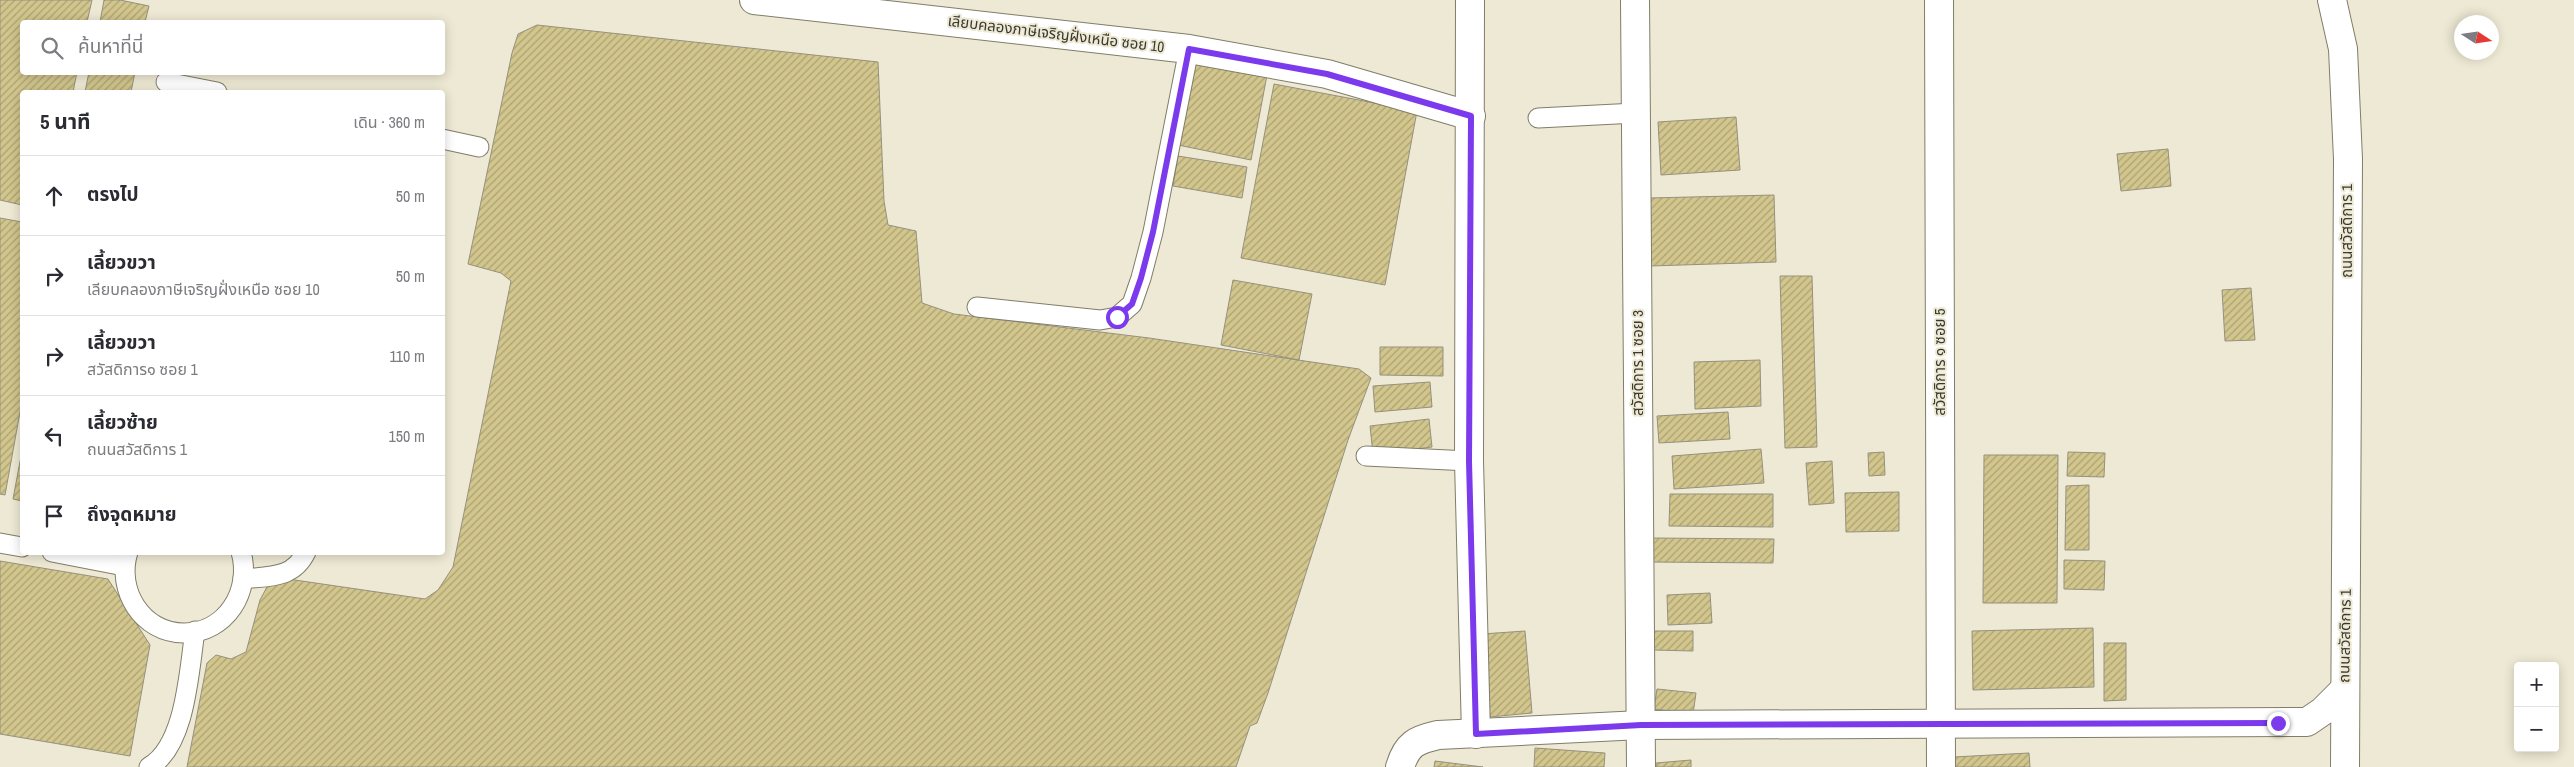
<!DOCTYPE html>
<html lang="th">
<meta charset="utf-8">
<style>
:root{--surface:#fff;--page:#f2f2f3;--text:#2b2b33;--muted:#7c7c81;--line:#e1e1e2}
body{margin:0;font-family:"Archivo Narrow","Noto Sans Thai",sans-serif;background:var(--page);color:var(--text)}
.controls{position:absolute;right:15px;bottom:15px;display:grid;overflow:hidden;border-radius:5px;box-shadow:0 2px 12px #0003}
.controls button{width:45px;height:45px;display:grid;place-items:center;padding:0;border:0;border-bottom:1px solid var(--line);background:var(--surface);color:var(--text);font:25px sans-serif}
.compass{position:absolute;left:2454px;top:15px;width:45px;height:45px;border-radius:50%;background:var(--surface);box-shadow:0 2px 12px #0003;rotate:102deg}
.stop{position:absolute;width:15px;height:15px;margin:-11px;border:4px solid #7c3aed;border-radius:50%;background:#fff}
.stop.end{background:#7c3aed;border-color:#fff;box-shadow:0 1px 5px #0008}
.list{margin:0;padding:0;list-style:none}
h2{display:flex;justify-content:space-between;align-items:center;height:65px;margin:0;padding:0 20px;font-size:21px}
h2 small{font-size:16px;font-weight:400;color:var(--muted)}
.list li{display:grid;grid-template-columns:32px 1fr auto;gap:15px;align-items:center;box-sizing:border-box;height:80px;padding:0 20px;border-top:1px solid var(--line)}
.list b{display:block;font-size:19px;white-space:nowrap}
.list p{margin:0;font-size:16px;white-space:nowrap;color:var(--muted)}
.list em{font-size:16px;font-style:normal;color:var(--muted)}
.icon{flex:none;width:28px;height:28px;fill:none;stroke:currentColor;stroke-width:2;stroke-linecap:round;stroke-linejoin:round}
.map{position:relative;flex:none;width:2574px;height:767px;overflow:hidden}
.search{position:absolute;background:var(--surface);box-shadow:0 2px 12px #0003;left:20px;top:20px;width:425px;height:55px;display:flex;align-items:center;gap:12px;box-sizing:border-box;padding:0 18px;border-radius:5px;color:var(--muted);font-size:19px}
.panel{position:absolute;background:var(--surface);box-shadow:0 2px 12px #0003;left:20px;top:90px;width:425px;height:465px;border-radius:5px}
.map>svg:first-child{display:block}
.building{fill:url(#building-hatch);stroke:#95917e}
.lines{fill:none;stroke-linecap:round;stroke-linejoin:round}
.service-casing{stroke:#807d69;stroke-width:21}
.minor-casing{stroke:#807d69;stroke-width:30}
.service{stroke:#fff;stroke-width:19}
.minor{stroke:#fff;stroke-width:28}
.route{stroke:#7c3aed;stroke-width:6}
.labels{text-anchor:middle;stroke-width:4;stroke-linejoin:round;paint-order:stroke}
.street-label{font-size:15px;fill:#3a3930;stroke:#ede9d4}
</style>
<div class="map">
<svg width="2574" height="767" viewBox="0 0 2574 767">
<defs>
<pattern id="building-hatch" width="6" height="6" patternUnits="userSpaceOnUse" patternTransform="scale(1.25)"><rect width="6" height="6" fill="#d2c68d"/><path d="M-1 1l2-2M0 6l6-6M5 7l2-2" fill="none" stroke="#aba274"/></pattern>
</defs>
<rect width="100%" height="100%" fill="#ede9d4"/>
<g class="building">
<polygon points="0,0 92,0 87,22 22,22 22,72 77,72 73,92 22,92 22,205 0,200"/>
<polygon points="104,0 120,0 149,6 145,22 100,22"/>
<polygon points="537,25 878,62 884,201 888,225 916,231 922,303 954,314 1149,338 1359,369 1371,378 1348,440 1268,693 1257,723 1250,726 1236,767 187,767 207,663 216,655 231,659 246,652 260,600 268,585 288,579 425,599 438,590 453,567 511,281 501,273 468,264 512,53 518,34"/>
<polygon points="1194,61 1267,75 1251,160 1178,145"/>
<polygon points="89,72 135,72 131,92 85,92"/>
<polygon points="1274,84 1417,111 1385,285 1241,258"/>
<polygon points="1736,117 1740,170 1661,175 1658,122"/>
<polygon points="2168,149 2171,186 2121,191 2117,154"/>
<polygon points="1178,156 1247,167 1242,198 1173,186"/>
<polygon points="1774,195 1776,262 1650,266 1649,198"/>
<polygon points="0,218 22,222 22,401 5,495 0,494"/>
<polygon points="1780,276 1812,276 1817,447 1785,448"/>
<polygon points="1233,280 1312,294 1299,360 1221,345"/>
<polygon points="2251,288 2255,340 2225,341 2222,290"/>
<polygon points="1380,347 1443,347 1443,376 1380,375"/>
<polygon points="1760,360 1761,406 1695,409 1694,362"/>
<polygon points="1430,382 1432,407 1375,412 1373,386"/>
<polygon points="1728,412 1730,439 1659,443 1657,416"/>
<polygon points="1429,419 1432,447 1373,454 1370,426"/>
<polygon points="1761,449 1764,483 1674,489 1672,456"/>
<polygon points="22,451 22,501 13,499"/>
<polygon points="1884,452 1885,475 1869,476 1868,453"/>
<polygon points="2068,452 2105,453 2104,477 2067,476"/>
<polygon points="1984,455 2058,455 2057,603 1983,603"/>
<polygon points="1832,461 1834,503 1809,505 1806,463"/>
<polygon points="2089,485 2089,550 2065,550 2066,486"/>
<polygon points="1899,492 1899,531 1846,532 1845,493"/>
<polygon points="1670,494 1773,494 1773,527 1669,526"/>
<polygon points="1652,538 1774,539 1773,563 1651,562"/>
<polygon points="2064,560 2105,561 2104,590 2064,589"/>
<polygon points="0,561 108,579 150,645 130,756 0,734"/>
<polygon points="1710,593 1712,623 1668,625 1667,595"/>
<polygon points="2093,628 2094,687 1973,690 1972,631"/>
<polygon points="1525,631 1532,713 1489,717 1482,634"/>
<polygon points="1653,631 1693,631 1693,651 1654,650"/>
<polygon points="2104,643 2126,643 2126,700 2104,701"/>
<polygon points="1657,689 1696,693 1693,714 1654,709"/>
<polygon points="1535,748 1605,753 1604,767 1534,767"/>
<polygon points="2029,753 2030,767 1955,767 1954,757"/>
<polygon points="1691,760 1691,767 1656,767 1656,763"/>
<polygon points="1435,761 1483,767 1434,767"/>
</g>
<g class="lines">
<defs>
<g id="service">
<polyline points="166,82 217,92"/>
<polyline points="1538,118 1636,113"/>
<polyline points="442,139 479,147"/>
<polyline points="977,307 1100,320 1117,317 1132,304 1141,278 1153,232 1189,49"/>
<polyline points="1366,456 1469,461"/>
<polyline points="0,543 22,547"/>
<polyline points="52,552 124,566"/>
<path d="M 128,552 C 116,590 142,633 184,633 C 226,633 252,591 241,552"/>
<path d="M 243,579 C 269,576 293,579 306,552"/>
<path d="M 149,767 C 186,746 189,670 195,631"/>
</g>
<g id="minor">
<polyline points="754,0 1189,49 1327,74 1471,116"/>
<polyline points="1470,0 1469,461 1476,734"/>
<polyline points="1635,0 1641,767"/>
<polyline points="1939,0 1941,767"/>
<polyline points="2332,0 2343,49 2348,159 2345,767"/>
<path d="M 1400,767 C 1407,744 1416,740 1438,735 L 1641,725 L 2307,722 L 2323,711 L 2345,689"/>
</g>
</defs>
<use href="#service" class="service-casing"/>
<use href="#minor" class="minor-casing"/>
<use href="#service" class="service"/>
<use href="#minor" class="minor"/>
</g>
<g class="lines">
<polyline class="route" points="1117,317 1132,304 1141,278 1153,232 1189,49 1327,74 1471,116 1469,461 1476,734 1641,725 2278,723"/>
</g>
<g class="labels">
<g class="street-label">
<text transform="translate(1056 34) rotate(7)" y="5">เลียบคลองภาษีเจริญฝั่งเหนือ ซอย 10</text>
<text transform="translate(2347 231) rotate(-90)" y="5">ถนนสวัสดิการ 1</text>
<text transform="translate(1940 362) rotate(-90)" y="5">สวัสดิการ ๑ ซอย 5</text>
<text transform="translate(1638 363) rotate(-90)" y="5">สวัสดิการ 1 ซอย 3</text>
<text transform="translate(2345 636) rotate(-89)" y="5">ถนนสวัสดิการ 1</text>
</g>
</g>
</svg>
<div class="controls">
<button>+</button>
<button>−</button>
</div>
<svg class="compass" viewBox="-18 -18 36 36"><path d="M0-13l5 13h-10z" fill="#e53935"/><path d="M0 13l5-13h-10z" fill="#7c7c81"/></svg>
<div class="stop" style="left:1117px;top:317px"></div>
<div class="stop end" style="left:2278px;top:723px"></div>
<div class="search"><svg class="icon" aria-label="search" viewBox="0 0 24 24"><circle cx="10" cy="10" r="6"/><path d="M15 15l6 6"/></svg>ค้นหาที่นี่</div>
<section class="panel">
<h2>5 นาที<small>เดิน · 360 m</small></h2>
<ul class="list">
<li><svg class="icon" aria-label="ahead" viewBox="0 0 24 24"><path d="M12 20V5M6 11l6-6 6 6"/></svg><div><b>ตรงไป</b></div><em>50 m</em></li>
<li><svg class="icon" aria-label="right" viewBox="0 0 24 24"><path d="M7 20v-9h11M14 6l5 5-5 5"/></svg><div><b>เลี้ยวขวา</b><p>เลียบคลองภาษีเจริญฝั่งเหนือ ซอย 10</p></div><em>50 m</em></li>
<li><svg class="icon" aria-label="right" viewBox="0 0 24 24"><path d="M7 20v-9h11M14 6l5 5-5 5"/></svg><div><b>เลี้ยวขวา</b><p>สวัสดิการ๑ ซอย 1</p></div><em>110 m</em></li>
<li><svg class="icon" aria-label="left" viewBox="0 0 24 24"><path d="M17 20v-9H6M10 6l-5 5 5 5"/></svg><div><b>เลี้ยวซ้าย</b><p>ถนนสวัสดิการ 1</p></div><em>150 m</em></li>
<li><svg class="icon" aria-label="arrive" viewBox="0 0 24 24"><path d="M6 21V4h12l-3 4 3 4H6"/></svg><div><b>ถึงจุดหมาย</b></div></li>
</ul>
</section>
</div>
